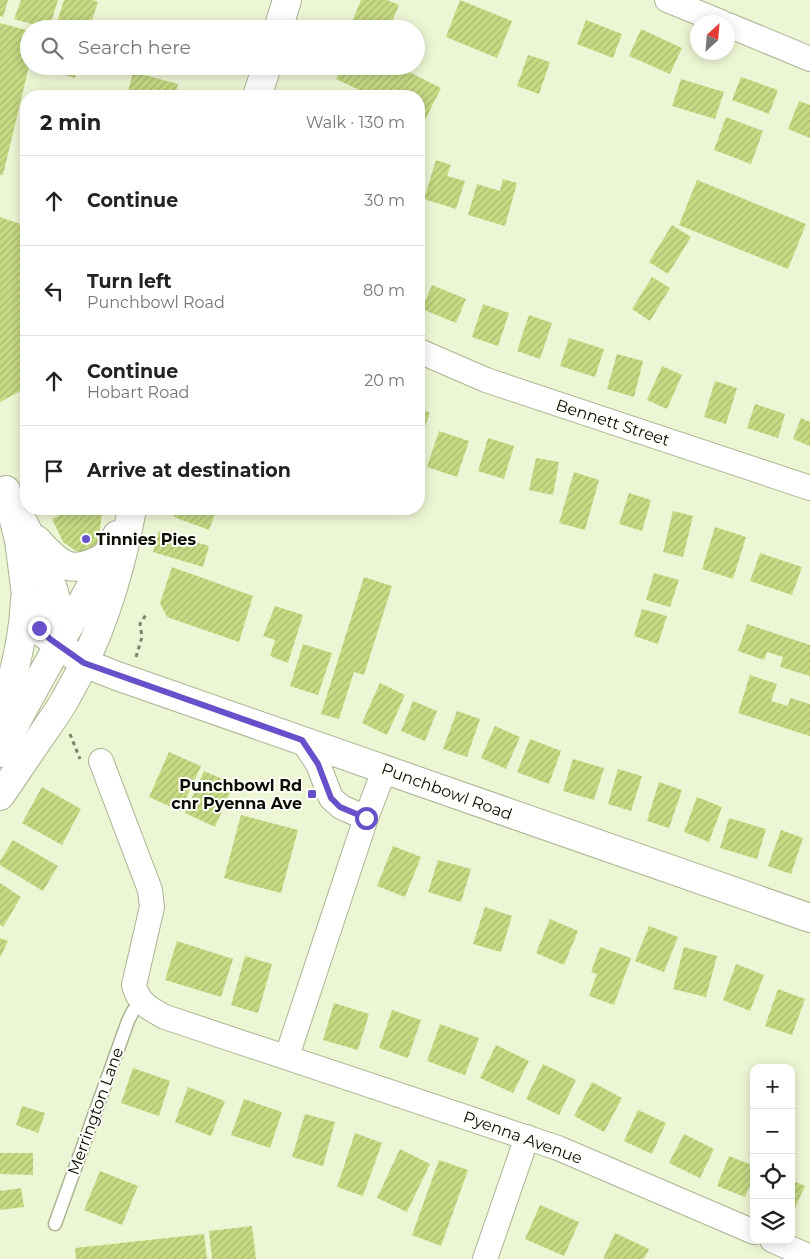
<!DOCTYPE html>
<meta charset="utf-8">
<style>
:root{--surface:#fff;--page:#f2f2f2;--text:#222;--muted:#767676;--line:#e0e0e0}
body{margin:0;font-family:Montserrat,sans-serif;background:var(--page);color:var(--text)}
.controls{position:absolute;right:15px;bottom:15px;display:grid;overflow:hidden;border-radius:10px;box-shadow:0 2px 12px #0003}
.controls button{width:45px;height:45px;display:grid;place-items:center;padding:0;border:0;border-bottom:1px solid var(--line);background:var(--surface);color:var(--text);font:25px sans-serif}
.compass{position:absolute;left:690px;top:15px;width:45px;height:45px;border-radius:50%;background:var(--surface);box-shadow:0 2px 12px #0003;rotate:26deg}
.stop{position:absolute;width:15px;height:15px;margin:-11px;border:4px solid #6750c9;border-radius:50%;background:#fff}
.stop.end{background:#6750c9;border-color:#fff;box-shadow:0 1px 5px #0008}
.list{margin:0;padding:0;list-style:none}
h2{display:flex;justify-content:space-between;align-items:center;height:65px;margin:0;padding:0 20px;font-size:21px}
h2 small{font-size:16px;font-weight:400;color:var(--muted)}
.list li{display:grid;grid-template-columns:32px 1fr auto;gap:15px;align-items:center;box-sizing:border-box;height:90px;padding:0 20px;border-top:1px solid var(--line)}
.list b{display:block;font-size:19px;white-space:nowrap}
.list p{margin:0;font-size:16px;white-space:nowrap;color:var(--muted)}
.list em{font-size:16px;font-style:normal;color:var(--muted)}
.icon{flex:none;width:28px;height:28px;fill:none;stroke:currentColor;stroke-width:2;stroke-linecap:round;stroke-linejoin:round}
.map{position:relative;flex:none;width:810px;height:1259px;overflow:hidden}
.search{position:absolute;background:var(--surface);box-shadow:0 2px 12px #0003;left:20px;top:20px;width:405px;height:55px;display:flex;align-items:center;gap:12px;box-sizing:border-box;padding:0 18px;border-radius:28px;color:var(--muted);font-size:19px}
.panel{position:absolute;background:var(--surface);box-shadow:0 2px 12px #0003;left:20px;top:90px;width:405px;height:425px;border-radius:20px}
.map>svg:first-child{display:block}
.building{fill:url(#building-hatch)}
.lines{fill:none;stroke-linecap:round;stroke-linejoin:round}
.lane-casing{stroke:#aab393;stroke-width:15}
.street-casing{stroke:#aab393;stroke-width:26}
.secondary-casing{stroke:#aab393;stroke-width:30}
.path{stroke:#7c826c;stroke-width:3;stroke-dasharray:4 4;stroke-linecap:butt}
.lane{stroke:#fff;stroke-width:12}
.street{stroke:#fff;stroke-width:24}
.secondary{stroke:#fff;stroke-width:28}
.route{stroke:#6750c9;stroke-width:6}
.poi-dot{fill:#6750c9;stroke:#fdfff8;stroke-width:2}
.labels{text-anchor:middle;stroke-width:4;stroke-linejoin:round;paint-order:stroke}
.street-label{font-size:16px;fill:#0a0d03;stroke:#fdfff8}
.poi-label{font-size:16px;font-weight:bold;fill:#0a0d03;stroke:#fdfff8;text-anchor:start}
</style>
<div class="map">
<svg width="810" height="1259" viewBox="0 0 810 1259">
<defs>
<pattern id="building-hatch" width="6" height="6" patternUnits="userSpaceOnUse" patternTransform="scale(1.25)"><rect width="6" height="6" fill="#c6da83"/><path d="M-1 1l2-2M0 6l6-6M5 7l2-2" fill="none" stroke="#a9ba70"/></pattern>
</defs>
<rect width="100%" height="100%" fill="#edf6d4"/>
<g class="building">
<polygon points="0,0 8,0 3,17 0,16"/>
<polygon points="21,0 58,0 49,29 14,19"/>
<polygon points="64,0 93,0 98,2 89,29 55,29"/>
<polygon points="361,0 387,0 399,5 389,29 349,29"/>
<polygon points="460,0 512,21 497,58 446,37"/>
<polygon points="586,20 622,34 613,58 577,44"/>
<polygon points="0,23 29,31 29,66 3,175 0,175"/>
<polygon points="641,29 682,48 670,74 629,56"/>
<polygon points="528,55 550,62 539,94 517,86"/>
<polygon points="33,66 78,66 75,78"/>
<polygon points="343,66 397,66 441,88 424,122 419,120 419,96 372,96 336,79"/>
<polygon points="133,72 178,84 175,96 127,96"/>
<polygon points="741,77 778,90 769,114 732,100"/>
<polygon points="681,79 724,92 715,119 672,106"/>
<polygon points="799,101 810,105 810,138 788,129"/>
<polygon points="726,117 763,131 751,164 714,150"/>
<polygon points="436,160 451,165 447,176 465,181 456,209 424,199"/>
<polygon points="503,179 517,183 505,226 468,215 477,184 500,191"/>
<polygon points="697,180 806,224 788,269 679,225"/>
<polygon points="0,217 26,226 26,256 19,279 26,282 26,388 0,402"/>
<polygon points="672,225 691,237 668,274 649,262"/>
<polygon points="652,277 670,288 650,321 632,309"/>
<polygon points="432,285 466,299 456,323 422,309"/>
<polygon points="483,304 509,313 498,346 472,337"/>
<polygon points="529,315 552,323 540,359 517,351"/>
<polygon points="569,338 604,349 595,377 560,366"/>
<polygon points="617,354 643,361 634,397 607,389"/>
<polygon points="662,366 682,375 667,409 647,400"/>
<polygon points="715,381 737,388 726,424 704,417"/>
<polygon points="755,404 785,414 778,438 747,428"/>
<polygon points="419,408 430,413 419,441"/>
<polygon points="801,418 810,422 810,446 793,439"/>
<polygon points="439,431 469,441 457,477 427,467"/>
<polygon points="488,438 514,446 504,479 478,471"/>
<polygon points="536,458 559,462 553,495 529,490"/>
<polygon points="574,472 599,480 585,530 559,523"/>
<polygon points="629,493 651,500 642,531 619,524"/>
<polygon points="73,509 92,509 102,513 98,543 87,553 76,551 63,542 52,519"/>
<polygon points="177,509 217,509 209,530 174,517"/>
<polygon points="673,511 693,516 683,557 663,552"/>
<polygon points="715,527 746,537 733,579 702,569"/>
<polygon points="159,531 209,546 203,567 153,552"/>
<polygon points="760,553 802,567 792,595 750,581"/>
<polygon points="172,567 253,596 239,642 167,617 160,603"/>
<polygon points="654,573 679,580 670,607 646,600"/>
<polygon points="364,577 392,586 364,675 354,672 339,719 321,714"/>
<polygon points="275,606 303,615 288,663 270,656 275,640 263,636"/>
<polygon points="642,609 667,616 658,644 634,636"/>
<polygon points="747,624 810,645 810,676 780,667 783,657 767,652 764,660 738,651"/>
<polygon points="303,644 332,653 318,695 290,686"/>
<polygon points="750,675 777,684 771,701 788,706 790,698 810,704 810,736 738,713"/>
<polygon points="380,683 405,695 387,735 362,723"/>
<polygon points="413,701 437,711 425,741 401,731"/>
<polygon points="457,711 480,719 467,757 443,749"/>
<polygon points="495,726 520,737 506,769 481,758"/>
<polygon points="530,739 561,751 549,784 517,772"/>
<polygon points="169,752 201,766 180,811 149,797"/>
<polygon points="573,759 604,768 594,800 563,791"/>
<polygon points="618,769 642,776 631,811 608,804"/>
<polygon points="204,771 234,784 215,827 185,813"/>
<polygon points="659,782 682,790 669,828 647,821"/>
<polygon points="42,787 81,809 62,845 22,823"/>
<polygon points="697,797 722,807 709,842 684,832"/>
<polygon points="241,815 298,830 281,893 224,878"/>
<polygon points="729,818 766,829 757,859 720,848"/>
<polygon points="781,830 803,838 791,874 768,866"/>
<polygon points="13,840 58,866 43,891 0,865 0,861"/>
<polygon points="393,846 421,857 405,897 377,886"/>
<polygon points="438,860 471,869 461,902 428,892"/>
<polygon points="0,883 21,897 3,927 0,925"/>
<polygon points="485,907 512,916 501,952 473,944"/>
<polygon points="550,919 578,931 564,965 536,953"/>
<polygon points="649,926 678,937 664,972 635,961"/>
<polygon points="0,938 8,941 0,958"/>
<polygon points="177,941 233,959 221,997 165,980"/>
<polygon points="600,947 631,958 614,1005 589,996 597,974 591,972"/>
<polygon points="684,947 717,956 706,997 673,989"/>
<polygon points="245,956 272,964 258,1013 231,1005"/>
<polygon points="736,964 764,975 750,1011 723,1000"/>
<polygon points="778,989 805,999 792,1035 765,1026"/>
<polygon points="334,1003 369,1014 358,1050 323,1040"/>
<polygon points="392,1010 421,1020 408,1058 379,1048"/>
<polygon points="440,1024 479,1038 465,1075 427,1061"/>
<polygon points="496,1045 529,1061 513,1093 480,1078"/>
<polygon points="543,1064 576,1080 559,1115 526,1099"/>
<polygon points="133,1068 170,1081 159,1116 121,1103"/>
<polygon points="592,1082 622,1098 604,1132 574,1116"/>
<polygon points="188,1087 225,1101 211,1136 175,1122"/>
<polygon points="244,1099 282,1112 270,1148 231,1135"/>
<polygon points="22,1106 45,1113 38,1133 16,1125"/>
<polygon points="638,1110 666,1123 652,1154 624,1141"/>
<polygon points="305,1114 335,1122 323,1166 292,1157"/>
<polygon points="355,1133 382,1143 363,1196 337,1187"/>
<polygon points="684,1134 714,1149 700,1178 669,1163"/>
<polygon points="400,1149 430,1164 407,1212 377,1198"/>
<polygon points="0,1153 33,1153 33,1175 0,1174"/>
<polygon points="729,1156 754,1166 754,1177 745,1197 717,1186"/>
<polygon points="439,1160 468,1170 441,1246 412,1235"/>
<polygon points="100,1171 138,1186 122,1225 84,1210"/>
<polygon points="791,1180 805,1186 791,1217"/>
<polygon points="21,1188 24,1207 0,1210 0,1191"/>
<polygon points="540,1205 579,1222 564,1256 525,1239"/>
<polygon points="252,1226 256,1259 212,1259 209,1231"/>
<polygon points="615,1233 649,1249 644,1259 603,1259"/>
<polygon points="204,1234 207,1259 76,1259 75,1248"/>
</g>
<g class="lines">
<defs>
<polyline id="lane" points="55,1224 128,1021 133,1011 142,1002"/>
<g id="street">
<polyline points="667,0 721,22"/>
<polyline points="728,25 810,59"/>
<polyline points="419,351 486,380 810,488"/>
<polyline points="302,740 318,764 331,798 341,807 366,818"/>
<path d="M 101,761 L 150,890 L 152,907 L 134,985 C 138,1003 150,1009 165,1017 L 558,1148 L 754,1232"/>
<polyline points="287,1056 366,818 385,768"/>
<polyline points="772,1240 810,1257"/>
<polyline points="485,1259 527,1137"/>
</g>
<g id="secondary">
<polyline points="278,29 287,0"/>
<polyline points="257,96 267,66"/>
<polyline points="6,490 19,540 26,595 36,623 44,634 84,663 117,676 810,918"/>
<path d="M 24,524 C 38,551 53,579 58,609 C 60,620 59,633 59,644"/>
<path d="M 37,540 C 61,567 72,576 106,556"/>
<path d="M 0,715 C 14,678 23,640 25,600"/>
<path d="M 0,753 C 37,679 81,610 117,535"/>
<path d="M 0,796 C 14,776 27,756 41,736 C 49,724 59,711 66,698 C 100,639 120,575 132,509"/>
</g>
</defs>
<use href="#lane" class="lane-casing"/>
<use href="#street" class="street-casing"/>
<use href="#secondary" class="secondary-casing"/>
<g class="path">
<polyline points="136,657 142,637 140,624 147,613"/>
<polyline points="70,734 80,759"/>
</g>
<use href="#lane" class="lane"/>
<use href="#street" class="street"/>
<use href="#secondary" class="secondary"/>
</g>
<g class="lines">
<polyline class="route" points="39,628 50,639 84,663 302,740 318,764 331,798 340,807 366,818"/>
</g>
<g class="poi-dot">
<circle cx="86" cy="539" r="5"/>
<rect x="307" y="789" width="10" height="10" rx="2.5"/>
</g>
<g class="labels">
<g class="street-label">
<text transform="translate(613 422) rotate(18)" y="6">Bennett Street</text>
<text transform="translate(447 791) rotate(20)" y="6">Punchbowl Road</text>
<text transform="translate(95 1111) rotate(-70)" y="6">Merrington Lane</text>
<text transform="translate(523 1137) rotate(20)" y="6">Pyenna Avenue</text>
</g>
<g class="poi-label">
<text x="96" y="545">Tinnies Pies</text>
<text x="302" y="791" text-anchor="end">Punchbowl Rd<tspan x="302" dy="18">cnr Pyenna Ave</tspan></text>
</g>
</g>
</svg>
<div class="controls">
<button>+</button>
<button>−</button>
<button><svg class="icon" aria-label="locate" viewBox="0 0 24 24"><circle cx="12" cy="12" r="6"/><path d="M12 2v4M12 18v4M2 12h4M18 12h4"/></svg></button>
<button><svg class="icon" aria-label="layers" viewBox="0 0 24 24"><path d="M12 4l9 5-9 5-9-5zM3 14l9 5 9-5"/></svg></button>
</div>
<svg class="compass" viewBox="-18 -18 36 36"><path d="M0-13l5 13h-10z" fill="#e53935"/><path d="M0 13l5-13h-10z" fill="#767676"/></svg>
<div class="stop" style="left:366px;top:818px"></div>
<div class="stop end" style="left:39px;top:628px"></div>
<div class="search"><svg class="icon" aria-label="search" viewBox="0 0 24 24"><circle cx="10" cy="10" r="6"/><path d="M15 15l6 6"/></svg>Search here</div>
<section class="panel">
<h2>2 min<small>Walk · 130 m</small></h2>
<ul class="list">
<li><svg class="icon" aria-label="ahead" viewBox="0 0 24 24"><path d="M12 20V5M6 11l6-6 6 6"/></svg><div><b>Continue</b></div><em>30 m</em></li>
<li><svg class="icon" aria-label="left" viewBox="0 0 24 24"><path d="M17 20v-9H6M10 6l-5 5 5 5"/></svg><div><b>Turn left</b><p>Punchbowl Road</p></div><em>80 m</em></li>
<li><svg class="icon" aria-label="ahead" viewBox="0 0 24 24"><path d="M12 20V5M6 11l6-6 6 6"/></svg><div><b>Continue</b><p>Hobart Road</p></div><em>20 m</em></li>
<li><svg class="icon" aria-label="arrive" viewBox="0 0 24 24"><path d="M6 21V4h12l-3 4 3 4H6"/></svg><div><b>Arrive at destination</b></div></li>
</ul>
</section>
</div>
